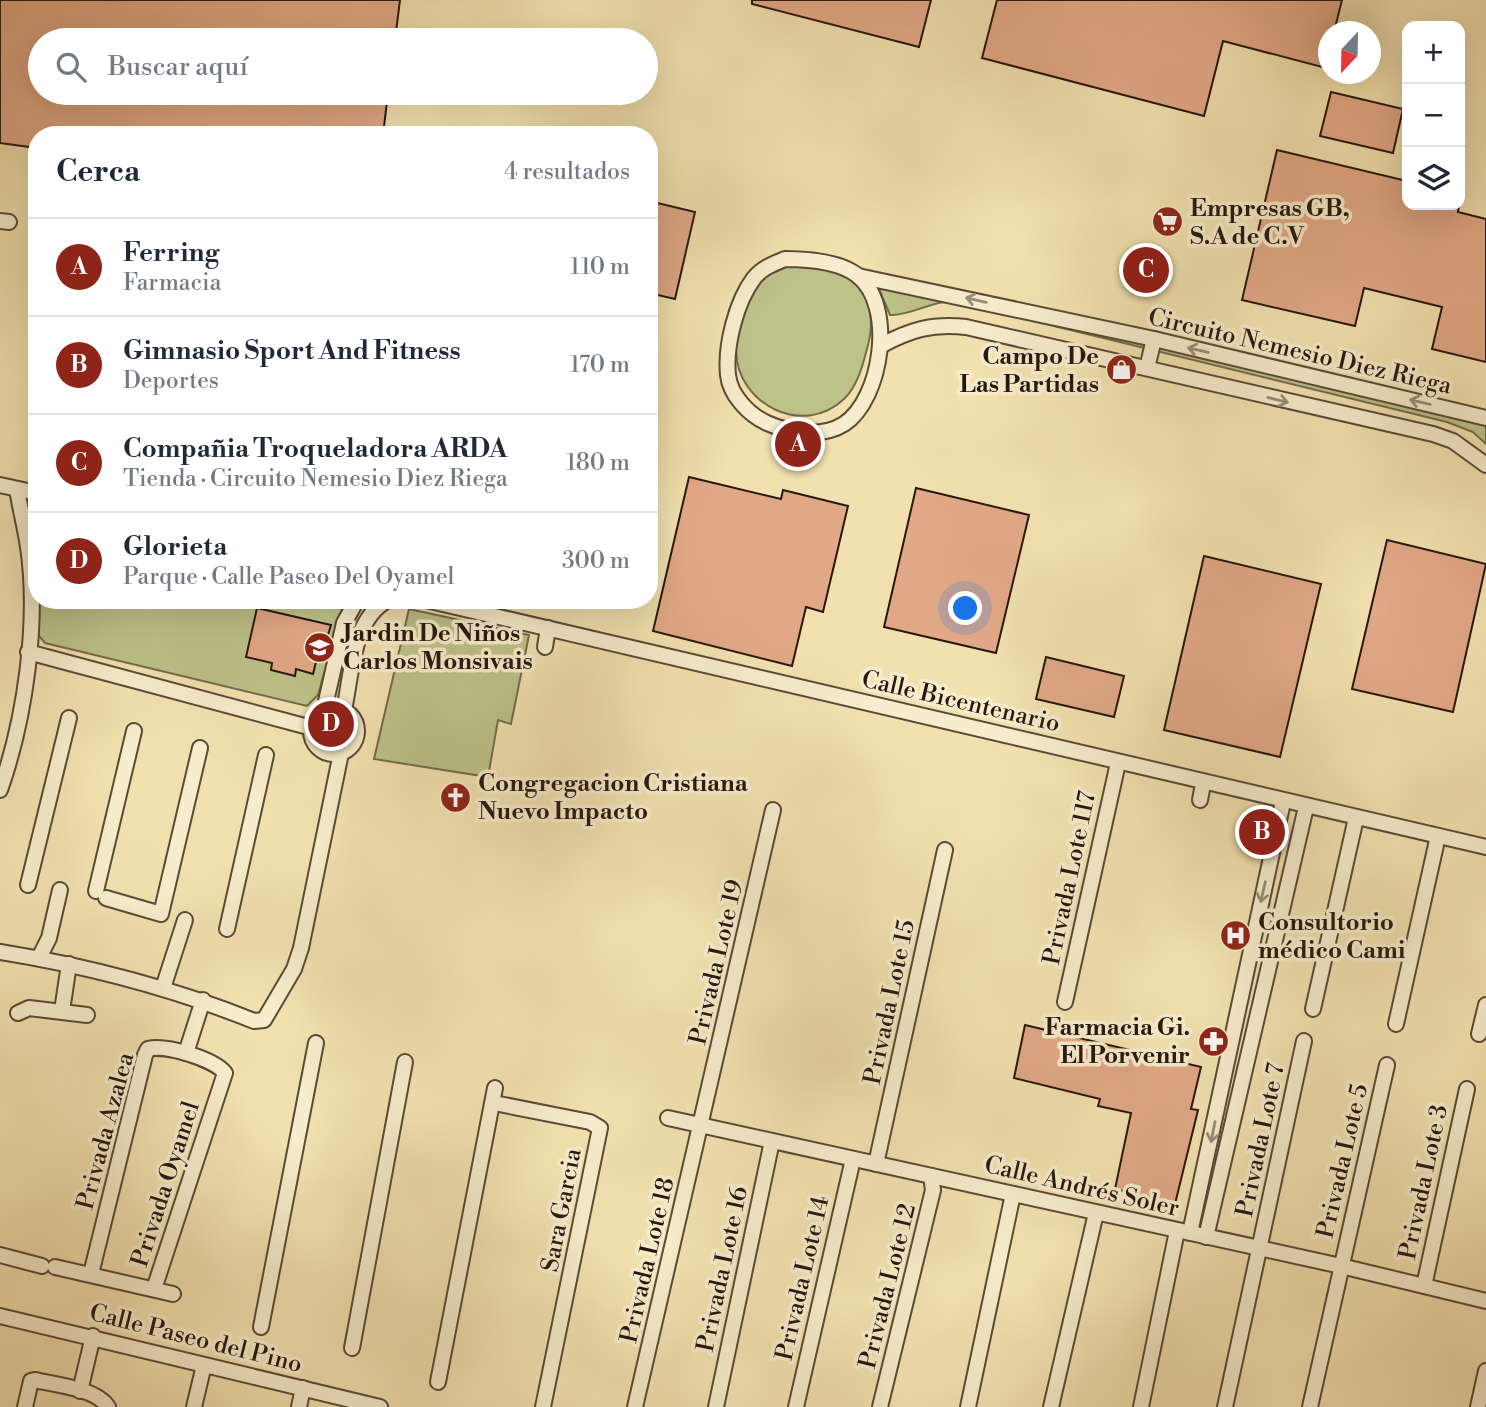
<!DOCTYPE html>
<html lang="es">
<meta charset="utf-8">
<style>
:root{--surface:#fff;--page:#f6f6f7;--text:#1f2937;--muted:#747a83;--line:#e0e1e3;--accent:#8f2418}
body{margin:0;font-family:"Libre Bodoni",serif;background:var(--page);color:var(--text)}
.controls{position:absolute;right:21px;top:21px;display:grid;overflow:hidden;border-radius:14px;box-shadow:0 7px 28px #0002}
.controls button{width:63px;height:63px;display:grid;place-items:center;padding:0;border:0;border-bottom:2px solid var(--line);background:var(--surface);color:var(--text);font:35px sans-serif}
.compass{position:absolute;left:1318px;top:21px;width:63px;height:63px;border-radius:50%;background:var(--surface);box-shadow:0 7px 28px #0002;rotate:202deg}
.you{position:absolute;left:966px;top:609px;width:24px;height:24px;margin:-18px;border:5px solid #fff;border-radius:50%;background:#1a73e8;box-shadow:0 0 0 10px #1a73e833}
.badge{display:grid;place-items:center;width:46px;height:46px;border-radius:50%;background:var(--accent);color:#fff;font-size:23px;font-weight:700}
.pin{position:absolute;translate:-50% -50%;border:4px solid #fff;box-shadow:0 2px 7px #0006}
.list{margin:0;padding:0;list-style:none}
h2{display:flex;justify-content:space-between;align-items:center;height:91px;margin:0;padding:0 28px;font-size:30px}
h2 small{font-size:23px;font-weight:400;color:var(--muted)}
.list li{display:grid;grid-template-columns:46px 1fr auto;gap:21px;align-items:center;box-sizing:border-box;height:98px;padding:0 28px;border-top:2px solid var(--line)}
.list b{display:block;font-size:26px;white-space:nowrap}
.list p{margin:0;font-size:23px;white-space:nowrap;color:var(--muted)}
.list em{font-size:23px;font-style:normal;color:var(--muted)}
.icon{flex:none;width:38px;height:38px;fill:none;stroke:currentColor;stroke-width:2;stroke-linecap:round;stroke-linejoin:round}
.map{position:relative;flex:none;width:1486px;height:1407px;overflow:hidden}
.search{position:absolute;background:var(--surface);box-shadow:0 7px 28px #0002;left:28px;top:28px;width:630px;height:77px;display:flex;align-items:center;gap:18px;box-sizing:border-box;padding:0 24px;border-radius:38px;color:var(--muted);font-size:26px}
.panel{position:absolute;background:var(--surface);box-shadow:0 7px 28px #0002;left:28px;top:126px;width:630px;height:483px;border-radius:28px}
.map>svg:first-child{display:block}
.green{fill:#bdc289;stroke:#726c4b;stroke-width:2}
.building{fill:#e1a886;stroke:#27170d;stroke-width:2}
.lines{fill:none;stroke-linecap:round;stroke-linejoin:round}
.street-casing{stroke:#5a4a36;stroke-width:18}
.street{stroke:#f7eccb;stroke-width:14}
.oneway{stroke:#998c76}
.labels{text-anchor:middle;stroke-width:7;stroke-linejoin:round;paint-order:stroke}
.poi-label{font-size:24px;font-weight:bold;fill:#27170d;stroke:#f7eccb;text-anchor:start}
.street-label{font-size:24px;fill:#27170d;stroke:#f7eccb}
</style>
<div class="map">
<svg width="1486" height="1407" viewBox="0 0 1486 1407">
<rect width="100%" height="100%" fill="#f2e1af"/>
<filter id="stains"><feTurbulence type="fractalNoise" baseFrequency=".00286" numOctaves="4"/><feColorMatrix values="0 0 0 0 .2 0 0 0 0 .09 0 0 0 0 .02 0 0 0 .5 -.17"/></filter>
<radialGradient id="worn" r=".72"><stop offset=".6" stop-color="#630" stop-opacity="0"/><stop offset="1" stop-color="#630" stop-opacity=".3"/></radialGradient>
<g class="green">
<path d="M 823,262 C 833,268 850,275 858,285 C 871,299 873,323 869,341 C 864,360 859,385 844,399 C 803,438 737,404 736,351 C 735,319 752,274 785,264 C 796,261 811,262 823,262 Z"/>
<path d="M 876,282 L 1486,417 L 1486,444 L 1473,432 L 1447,422 L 952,301 C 929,302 910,316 890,315 Z"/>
<polygon points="29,501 37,503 37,600 337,600 342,609 318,695 307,706 45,643 39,636"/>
<polygon points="409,609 529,635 511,724 498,720 488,777 374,759"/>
</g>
<g class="building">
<polygon points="0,0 400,0 395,40 40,40 40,93 388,93 383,135 37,135 37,148 0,143"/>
<polygon points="752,0 931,0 919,47 752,4"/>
<polygon points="997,0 1342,0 1334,32 1328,32 1326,68 1223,41 1204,116 982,58"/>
<polygon points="1331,92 1403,109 1393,153 1320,136"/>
<polygon points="1277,150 1407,181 1407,205 1459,205 1458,212 1486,219 1486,362 1432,349 1442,307 1364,288 1355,326 1242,300"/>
<polygon points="649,201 695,212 675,299 649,293"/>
<polygon points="689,477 781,499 783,490 848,506 823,612 806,607 792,666 653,631"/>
<polygon points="916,488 1029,515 996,653 884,627"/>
<polygon points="1387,540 1486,564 1453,712 1352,689"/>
<polygon points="1204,556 1321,584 1280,757 1164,730"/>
<polygon points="257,608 331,625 322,655 318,654 313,674 296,669 295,676 271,670 272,663 246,657"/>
<polygon points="1046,657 1124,676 1114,717 1036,699"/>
<polygon points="1025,1025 1201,1067 1191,1109 1198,1110 1174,1208 1152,1204 1153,1198 1115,1189 1131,1113 1098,1106 1100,1099 1014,1078"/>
</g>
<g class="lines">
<defs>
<g id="street">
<polyline points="0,221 9,222"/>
<path d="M 785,259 C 808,259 838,261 857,275 C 896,305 882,399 844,424 C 822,438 789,433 767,423 C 749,415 730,395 728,375 C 725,346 736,302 754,278 C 762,268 773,264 785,259 Z"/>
<polyline points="858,276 1154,339 1486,418"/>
<path d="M 880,346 C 910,330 932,323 966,327 L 1433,434 L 1453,441 L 1486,465"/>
<polyline points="1147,368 1154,339"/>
<polyline points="0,485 37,493"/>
<polyline points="426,600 1486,847"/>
<polyline points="545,647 548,628"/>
<polyline points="28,652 312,728"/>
<circle cx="334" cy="731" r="23"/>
<polyline points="324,710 344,623 357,600"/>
<path d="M 344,710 C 352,674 352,619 388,600"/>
<path d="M 0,790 C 25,719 39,622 28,547 C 25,527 20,508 17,489"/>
<polyline points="1200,800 1203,784"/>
<polyline points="28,885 69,718"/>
<polyline points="96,891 134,731"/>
<polyline points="106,898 161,914 200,748"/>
<polyline points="227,929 266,755"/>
<path d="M 0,952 C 87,966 172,988 254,1021 L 264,1020 L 294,969 L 301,948 L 341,753"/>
<polyline points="39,958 49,938 60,890"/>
<polyline points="163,988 185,920"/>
<polyline points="1065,1002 1118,763"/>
<polyline points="1313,1009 1356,818"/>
<polyline points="62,1011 69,964"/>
<polyline points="18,1013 29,1008 87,1015"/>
<polyline points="1396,1024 1438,836"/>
<polyline points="1479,1034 1486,1005"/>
<polyline points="186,1053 203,1000"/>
<polyline points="494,1103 590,1122 600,1128 543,1407"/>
<polyline points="668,1118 1341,1266 1486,1301"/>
<polyline points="876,1164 945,850"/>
<polyline points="1190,1233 1283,802"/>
<polyline points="1206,1237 1306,807"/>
<polyline points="0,1255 42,1266"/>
<polyline points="55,1267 173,1294"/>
<path d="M 91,1274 L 145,1055 L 148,1049 C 165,1044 214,1059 225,1073 L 154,1289"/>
<polyline points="1424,1286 1467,1089"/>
<polyline points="0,1316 380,1407"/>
<polyline points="261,1327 316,1043"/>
<polyline points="352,1348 405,1062"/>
<polyline points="438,1382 495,1088"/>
<polyline points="80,1391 93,1336"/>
<path d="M 25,1407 L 31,1381 L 35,1380 C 55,1385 96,1388 108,1407"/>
<polyline points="194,1407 204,1365"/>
<polyline points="299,1407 303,1388"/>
<polyline points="635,1407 773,810"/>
<polyline points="716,1407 772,1141"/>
<polyline points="796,1407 853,1159"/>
<polyline points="880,1407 933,1190 931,1176"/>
<polyline points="968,1407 1013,1194"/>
<polyline points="1051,1407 1096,1213"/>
<polyline points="1141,1407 1177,1231"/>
<polyline points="1225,1407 1304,1041"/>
<polyline points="1310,1407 1387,1065"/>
<polyline points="1478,1407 1486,1371"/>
</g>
</defs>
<use href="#street" class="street-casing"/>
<use href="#street" class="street"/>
</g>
<defs><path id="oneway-shaft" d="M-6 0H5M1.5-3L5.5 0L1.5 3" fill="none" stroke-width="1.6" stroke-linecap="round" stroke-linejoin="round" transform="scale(1.75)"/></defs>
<g class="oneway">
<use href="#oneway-shaft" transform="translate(976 300) rotate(-167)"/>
<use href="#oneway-shaft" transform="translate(1198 350) rotate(-167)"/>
<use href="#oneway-shaft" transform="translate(1278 400) rotate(14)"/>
<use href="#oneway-shaft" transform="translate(1420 402) rotate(-167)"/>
<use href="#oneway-shaft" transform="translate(1263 892) rotate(103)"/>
<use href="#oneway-shaft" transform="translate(1213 1132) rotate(101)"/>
</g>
<defs>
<symbol id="supermarket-disc" viewBox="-11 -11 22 22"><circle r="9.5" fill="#8f2418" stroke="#f7eccb"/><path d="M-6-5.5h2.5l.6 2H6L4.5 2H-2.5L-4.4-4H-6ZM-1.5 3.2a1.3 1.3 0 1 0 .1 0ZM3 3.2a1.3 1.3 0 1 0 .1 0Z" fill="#fff"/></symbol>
<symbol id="shop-disc" viewBox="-11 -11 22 22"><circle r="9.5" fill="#8f2418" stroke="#f7eccb"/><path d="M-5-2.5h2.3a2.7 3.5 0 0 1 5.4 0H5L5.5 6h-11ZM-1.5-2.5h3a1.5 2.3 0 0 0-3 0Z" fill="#fff"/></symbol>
<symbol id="school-disc" viewBox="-11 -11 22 22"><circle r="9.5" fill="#8f2418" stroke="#f7eccb"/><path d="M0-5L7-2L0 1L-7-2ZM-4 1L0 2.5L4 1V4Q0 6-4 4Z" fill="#fff"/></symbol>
<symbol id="church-disc" viewBox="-11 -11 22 22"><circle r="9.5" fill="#8f2418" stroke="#f7eccb"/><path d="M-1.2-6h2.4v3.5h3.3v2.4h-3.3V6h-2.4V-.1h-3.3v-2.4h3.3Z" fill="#fff"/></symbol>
<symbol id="hospital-disc" viewBox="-11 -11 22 22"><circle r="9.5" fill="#8f2418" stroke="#f7eccb"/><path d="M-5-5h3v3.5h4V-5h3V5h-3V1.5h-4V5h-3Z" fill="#fff"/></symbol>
<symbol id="pharmacy-disc" viewBox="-11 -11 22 22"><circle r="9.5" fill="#8f2418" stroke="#f7eccb"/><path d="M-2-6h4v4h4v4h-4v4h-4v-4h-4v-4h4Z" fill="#fff"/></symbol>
</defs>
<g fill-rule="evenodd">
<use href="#supermarket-disc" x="1150" y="204" width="35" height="35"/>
<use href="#shop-disc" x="1104" y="352" width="35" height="35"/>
<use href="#school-disc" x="302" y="630" width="35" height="35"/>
<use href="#church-disc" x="438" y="780" width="35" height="35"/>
<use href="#hospital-disc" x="1218" y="918" width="35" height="35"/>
<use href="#pharmacy-disc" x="1196" y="1024" width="35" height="35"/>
</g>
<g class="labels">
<g class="poi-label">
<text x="1190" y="216">Empresas GB,<tspan x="1190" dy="28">S.A de C.V</tspan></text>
<text x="1099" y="364" text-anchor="end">Campo De<tspan x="1099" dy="28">Las Partidas</tspan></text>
<text x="343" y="641">Jardin De Niños<tspan x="343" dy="28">Carlos Monsivais</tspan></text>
<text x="478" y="791">Congregacion Cristiana<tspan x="478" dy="28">Nuevo Impacto</tspan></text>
<text x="1258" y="930">Consultorio<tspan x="1258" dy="28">médico Cami</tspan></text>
<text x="1190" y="1035" text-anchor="end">Farmacia Gi.<tspan x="1190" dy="28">El Porvenir</tspan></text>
</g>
<g class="street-label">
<text transform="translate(1300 351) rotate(13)" y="8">Circuito Nemesio Diez Riega</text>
<text transform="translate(961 701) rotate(13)" y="8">Calle Bicentenario</text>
<text transform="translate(1069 878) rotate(-78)" y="8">Privada Lote 117</text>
<text transform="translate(716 962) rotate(-77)" y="8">Privada Lote 19</text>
<text transform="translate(889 1002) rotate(-78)" y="8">Privada Lote 15</text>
<text transform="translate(105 1131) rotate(-75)" y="8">Privada Azalea</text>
<text transform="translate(1260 1140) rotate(-78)" y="8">Privada Lote 7</text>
<text transform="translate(1342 1161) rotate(-77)" y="8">Privada Lote 5</text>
<text transform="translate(1423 1182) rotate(-78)" y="8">Privada Lote 3</text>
<text transform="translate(165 1184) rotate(-72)" y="8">Privada Oyamel</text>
<text transform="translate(1082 1186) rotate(13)" y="8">Calle Andrés Soler</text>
<text transform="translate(561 1210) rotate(-79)" y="8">Sara Garcia</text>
<text transform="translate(647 1260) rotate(-77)" y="8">Privada Lote 18</text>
<text transform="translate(722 1269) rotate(-78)" y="8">Privada Lote 16</text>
<text transform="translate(802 1278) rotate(-77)" y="8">Privada Lote 14</text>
<text transform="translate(887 1286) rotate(-76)" y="8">Privada Lote 12</text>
<text transform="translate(196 1338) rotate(14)" y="8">Calle Paseo del Pino</text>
</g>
</g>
<rect width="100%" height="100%" filter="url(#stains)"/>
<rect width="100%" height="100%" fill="url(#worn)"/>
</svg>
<div class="controls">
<button>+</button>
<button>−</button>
<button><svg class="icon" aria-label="layers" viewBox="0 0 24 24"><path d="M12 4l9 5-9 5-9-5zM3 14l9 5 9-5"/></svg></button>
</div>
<svg class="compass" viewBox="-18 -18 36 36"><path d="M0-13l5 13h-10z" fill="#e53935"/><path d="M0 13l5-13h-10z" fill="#747a83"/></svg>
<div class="you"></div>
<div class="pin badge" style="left:798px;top:444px">A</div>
<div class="pin badge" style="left:1262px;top:832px">B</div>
<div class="pin badge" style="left:1146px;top:270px">C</div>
<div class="pin badge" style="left:331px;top:724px">D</div>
<div class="search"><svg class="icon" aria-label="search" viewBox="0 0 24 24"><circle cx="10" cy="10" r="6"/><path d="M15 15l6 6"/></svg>Buscar aquí</div>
<section class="panel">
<h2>Cerca<small>4 resultados</small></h2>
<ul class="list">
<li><span class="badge">A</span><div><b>Ferring</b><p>Farmacia</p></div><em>110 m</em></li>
<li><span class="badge">B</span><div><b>Gimnasio Sport And Fitness</b><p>Deportes</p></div><em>170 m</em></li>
<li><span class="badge">C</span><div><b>Compañia Troqueladora ARDA</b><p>Tienda · Circuito Nemesio Diez Riega</p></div><em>180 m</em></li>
<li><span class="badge">D</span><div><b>Glorieta</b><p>Parque · Calle Paseo Del Oyamel</p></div><em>300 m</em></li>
</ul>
</section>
</div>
